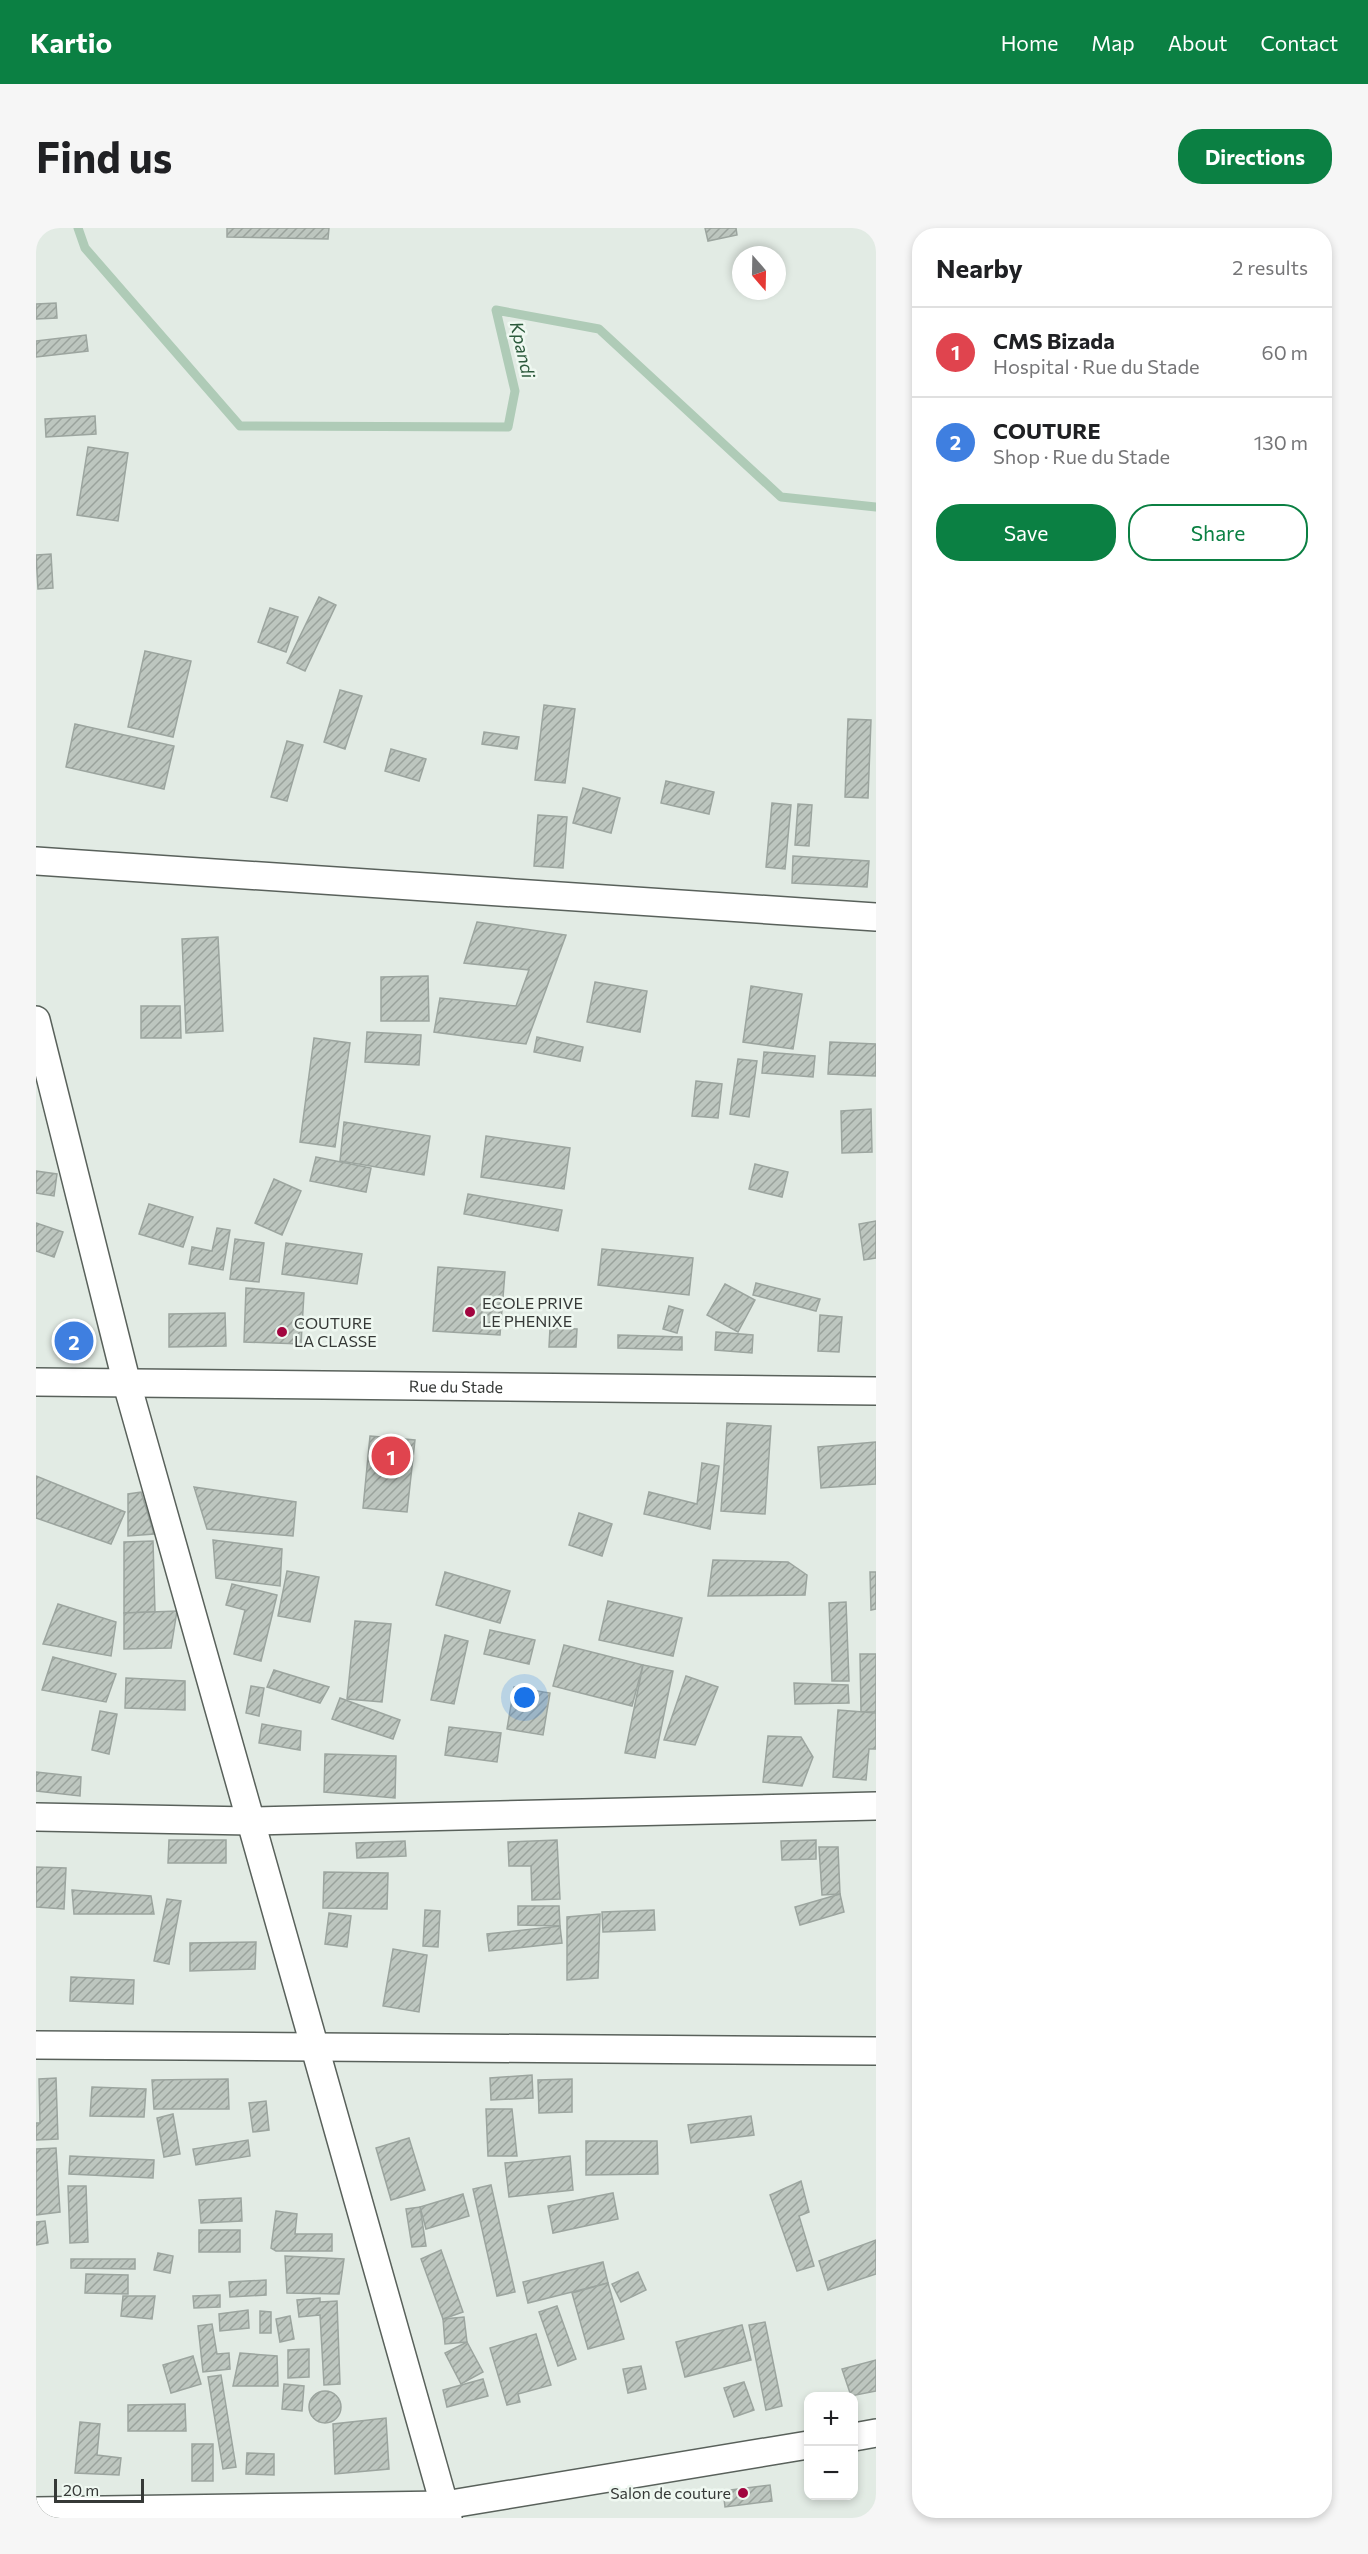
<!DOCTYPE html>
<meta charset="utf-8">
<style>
:root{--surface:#fff;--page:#f6f6f6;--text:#202124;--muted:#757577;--line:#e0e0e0;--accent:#0b8043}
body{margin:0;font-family:Commissioner,sans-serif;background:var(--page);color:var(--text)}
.controls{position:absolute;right:18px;bottom:18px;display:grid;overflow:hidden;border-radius:12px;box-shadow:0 3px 9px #0003}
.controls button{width:54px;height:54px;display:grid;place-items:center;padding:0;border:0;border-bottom:2px solid var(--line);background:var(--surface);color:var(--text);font:30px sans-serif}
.compass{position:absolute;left:696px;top:18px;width:54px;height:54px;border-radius:50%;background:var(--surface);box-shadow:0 3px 9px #0003;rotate:160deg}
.scale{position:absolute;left:18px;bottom:15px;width:90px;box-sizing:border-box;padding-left:6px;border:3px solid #363937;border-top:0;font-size:16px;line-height:21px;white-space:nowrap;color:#363937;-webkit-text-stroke:4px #eff8f1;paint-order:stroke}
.you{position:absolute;left:489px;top:1470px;width:21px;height:21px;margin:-15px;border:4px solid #fff;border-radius:50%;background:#1a73e8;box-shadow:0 0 0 9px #1a73e833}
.badge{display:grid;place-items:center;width:39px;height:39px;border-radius:50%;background:var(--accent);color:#fff;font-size:20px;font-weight:700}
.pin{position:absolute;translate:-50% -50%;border:3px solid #fff;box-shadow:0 2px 6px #0006}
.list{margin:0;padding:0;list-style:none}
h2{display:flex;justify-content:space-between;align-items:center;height:78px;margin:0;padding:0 24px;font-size:26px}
h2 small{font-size:20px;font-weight:400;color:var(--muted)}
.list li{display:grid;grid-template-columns:39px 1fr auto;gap:18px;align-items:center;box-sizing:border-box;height:90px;padding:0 24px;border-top:2px solid var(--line)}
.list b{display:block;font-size:22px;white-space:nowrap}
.list p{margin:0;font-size:20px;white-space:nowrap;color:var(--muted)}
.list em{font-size:20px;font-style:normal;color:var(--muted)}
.actions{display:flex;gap:12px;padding:18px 24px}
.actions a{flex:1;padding:14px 0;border:2px solid var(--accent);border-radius:24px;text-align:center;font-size:21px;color:var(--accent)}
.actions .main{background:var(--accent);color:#fff}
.map{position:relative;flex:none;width:840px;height:2290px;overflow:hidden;border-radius:24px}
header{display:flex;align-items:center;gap:36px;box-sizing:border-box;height:84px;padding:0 30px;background:var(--accent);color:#fff}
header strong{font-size:28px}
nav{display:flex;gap:33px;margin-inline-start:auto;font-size:21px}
.intro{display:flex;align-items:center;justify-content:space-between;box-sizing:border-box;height:144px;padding:0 36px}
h1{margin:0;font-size:42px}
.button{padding:15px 27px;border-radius:24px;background:var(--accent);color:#fff;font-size:21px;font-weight:700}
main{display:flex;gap:36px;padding:0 36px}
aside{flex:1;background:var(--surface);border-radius:24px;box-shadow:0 3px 9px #0003}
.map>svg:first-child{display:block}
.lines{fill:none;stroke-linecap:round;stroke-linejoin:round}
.stream{stroke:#afcbb7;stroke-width:9}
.building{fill:url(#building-hatch);stroke:#9ca59f;stroke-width:1.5}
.street-casing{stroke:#59615b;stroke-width:30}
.street{stroke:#fff;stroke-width:27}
.poi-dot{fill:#a2053f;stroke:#eff8f1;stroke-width:2}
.labels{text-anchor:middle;stroke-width:5;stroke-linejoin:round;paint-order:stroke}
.poi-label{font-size:16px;fill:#363937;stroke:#eff8f1;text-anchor:start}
.street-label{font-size:16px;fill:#363937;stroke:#eff8f1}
.water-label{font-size:18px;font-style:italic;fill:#2c5a3c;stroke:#eff8f1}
</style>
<header>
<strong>Kartio</strong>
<nav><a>Home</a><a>Map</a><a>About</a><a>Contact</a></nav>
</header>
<div class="intro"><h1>Find us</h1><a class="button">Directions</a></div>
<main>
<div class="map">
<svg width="840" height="2290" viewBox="0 0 840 2290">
<defs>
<pattern id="building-hatch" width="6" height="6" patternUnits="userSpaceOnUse" patternTransform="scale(1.5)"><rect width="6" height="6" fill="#bdc6bf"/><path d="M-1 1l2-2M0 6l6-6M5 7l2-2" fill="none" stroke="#9aa29c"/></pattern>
</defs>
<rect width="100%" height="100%" fill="#e2ebe4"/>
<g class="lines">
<polyline class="stream" points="42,0 49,20 204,198 472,199 479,163 460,82 563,101 745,269 840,279"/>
</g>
<g class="building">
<polygon points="191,0 293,0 292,11 191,9"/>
<polygon points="669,0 700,0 701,7 672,13"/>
<polygon points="20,75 21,90 0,91 0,76"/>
<polygon points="50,107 52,123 0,129 0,113"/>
<polygon points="59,188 60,206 10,209 9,191"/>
<polygon points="52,219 92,225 82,293 41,287"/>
<polygon points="15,326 17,360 2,361 0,327"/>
<polygon points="283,369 300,377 269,443 251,435"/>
<polygon points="234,380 262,389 250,424 222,414"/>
<polygon points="109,423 155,433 137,509 92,499"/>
<polygon points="304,462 326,468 309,521 288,514"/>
<polygon points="508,477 539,481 529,555 499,552"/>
<polygon points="812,491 835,492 832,570 809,569"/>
<polygon points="39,496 138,518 128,561 30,539"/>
<polygon points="448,504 483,509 481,521 446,516"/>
<polygon points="251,513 267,517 251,573 235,569"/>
<polygon points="355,521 390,531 383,553 349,543"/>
<polygon points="630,553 678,564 673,586 625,575"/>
<polygon points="547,560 584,570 575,605 537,595"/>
<polygon points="736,575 755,577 749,641 730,639"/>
<polygon points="762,576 776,577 773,618 759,617"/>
<polygon points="502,587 531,589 527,640 498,638"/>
<polygon points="757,628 833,633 831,659 756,655"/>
<polygon points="441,694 530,707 490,816 398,804 404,770 480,778 493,742 428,735"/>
<polygon points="182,709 187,803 150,805 146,711"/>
<polygon points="392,748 393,793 345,793 345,749"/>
<polygon points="559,754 611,763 604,804 551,794"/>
<polygon points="715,758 766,766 757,821 707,814"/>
<polygon points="105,778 144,778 145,810 105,810"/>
<polygon points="331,804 385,807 383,837 329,834"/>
<polygon points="501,809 547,819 544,833 498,824"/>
<polygon points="278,810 314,815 299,919 264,914"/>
<polygon points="794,814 840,816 840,848 792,846"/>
<polygon points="728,824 779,828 777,849 726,845"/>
<polygon points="702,831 721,833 713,889 694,886"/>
<polygon points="660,853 686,856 682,890 656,888"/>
<polygon points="835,881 836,924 806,925 805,883"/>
<polygon points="308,894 394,908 388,947 304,933"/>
<polygon points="450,908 534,920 528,961 445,949"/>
<polygon points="280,929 335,940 330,964 274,953"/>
<polygon points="719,936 752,944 746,969 713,961"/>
<polygon points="0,943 21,946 18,968 0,965"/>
<polygon points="238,951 265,963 246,1007 219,995"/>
<polygon points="432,966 526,982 522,1003 428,986"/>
<polygon points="113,976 157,989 147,1019 103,1006"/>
<polygon points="840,993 840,1030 828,1032 823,996"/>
<polygon points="0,995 27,1004 18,1029 0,1023"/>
<polygon points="181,1000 194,1002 187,1042 153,1036 156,1019 176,1023"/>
<polygon points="199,1011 228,1015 223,1054 194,1051"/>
<polygon points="250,1015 326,1026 321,1056 246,1046"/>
<polygon points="566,1021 657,1030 653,1067 562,1057"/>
<polygon points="402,1039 469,1044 464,1107 397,1103"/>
<polygon points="720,1055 784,1071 780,1083 717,1067"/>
<polygon points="689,1056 719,1072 702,1104 671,1087"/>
<polygon points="210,1060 268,1065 265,1116 208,1114"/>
<polygon points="633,1078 647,1082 641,1105 627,1101"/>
<polygon points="189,1085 190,1118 133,1119 133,1086"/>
<polygon points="784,1087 806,1089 803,1124 782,1123"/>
<polygon points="43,1096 45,1118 30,1120 28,1098"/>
<polygon points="514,1100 541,1101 540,1119 513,1119"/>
<polygon points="680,1104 717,1107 716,1125 679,1122"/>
<polygon points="582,1107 646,1109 646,1122 582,1120"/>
<polygon points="691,1195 735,1198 729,1286 685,1283"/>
<polygon points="334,1208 379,1212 371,1284 327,1280"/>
<polygon points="840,1214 840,1256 785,1260 782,1219"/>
<polygon points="666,1235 683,1238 674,1301 608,1286 613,1264 661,1276"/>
<polygon points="0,1248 89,1284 75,1316 0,1290"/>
<polygon points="158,1259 260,1274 257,1308 171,1301"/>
<polygon points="105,1264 118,1306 92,1308 92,1266"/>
<polygon points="543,1285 576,1296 566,1328 533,1317"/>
<polygon points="177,1312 246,1321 244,1358 180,1350"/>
<polygon points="117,1313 119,1384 88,1385 88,1314"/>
<polygon points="677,1332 752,1334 771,1347 769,1367 672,1368"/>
<polygon points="251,1343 283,1349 274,1394 242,1388"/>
<polygon points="409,1344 474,1363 464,1395 400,1377"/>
<polygon points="834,1344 840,1344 840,1381 835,1382"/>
<polygon points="196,1356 241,1367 225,1433 198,1426 209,1382 190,1377"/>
<polygon points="572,1373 646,1390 637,1428 563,1412"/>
<polygon points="810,1374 813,1453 796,1453 793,1375"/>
<polygon points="22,1376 80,1394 75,1428 7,1416"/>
<polygon points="141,1383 135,1420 88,1421 88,1385"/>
<polygon points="319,1393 355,1396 346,1474 311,1471"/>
<polygon points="454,1402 499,1412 493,1436 448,1426"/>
<polygon points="409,1407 432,1413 418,1476 395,1472"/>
<polygon points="528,1417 607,1437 596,1478 517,1458"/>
<polygon points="824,1426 840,1426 840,1484 825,1484"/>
<polygon points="17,1429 80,1446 70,1474 6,1462"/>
<polygon points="607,1437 637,1443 619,1530 589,1525"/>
<polygon points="238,1442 293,1459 284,1475 231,1459"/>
<polygon points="650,1448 682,1459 659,1517 628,1512"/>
<polygon points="90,1450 149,1453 149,1482 89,1480"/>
<polygon points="758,1455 812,1457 813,1475 759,1476"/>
<polygon points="215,1458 228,1460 223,1488 210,1485"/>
<polygon points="478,1459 514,1465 507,1507 471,1501"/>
<polygon points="304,1470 364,1492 357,1511 296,1491"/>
<polygon points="802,1482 840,1485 840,1521 833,1521 830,1552 797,1549"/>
<polygon points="64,1483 81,1486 73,1526 56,1522"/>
<polygon points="226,1496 265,1503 264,1522 223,1515"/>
<polygon points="413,1499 465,1505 461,1534 409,1527"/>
<polygon points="732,1508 765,1509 777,1529 766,1558 727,1554"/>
<polygon points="289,1526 360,1528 359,1570 288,1564"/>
<polygon points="0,1544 45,1549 44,1568 0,1563"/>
<polygon points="133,1612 190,1612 190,1635 132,1635"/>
<polygon points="521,1612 524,1671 496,1672 495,1638 473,1638 472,1614"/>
<polygon points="780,1612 780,1631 746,1632 745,1613"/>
<polygon points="369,1613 370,1628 321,1630 320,1615"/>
<polygon points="783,1619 802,1619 804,1666 786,1667"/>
<polygon points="0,1639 30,1640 28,1681 0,1679"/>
<polygon points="288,1644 352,1645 351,1681 287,1680"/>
<polygon points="36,1662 115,1668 118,1686 38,1686"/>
<polygon points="804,1666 808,1684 764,1697 759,1679"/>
<polygon points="131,1671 145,1673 133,1736 118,1733"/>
<polygon points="482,1678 523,1678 524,1698 482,1697"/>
<polygon points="389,1682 404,1683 402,1719 387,1718"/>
<polygon points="618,1682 619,1702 567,1704 566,1684"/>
<polygon points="293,1685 315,1688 311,1719 289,1716"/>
<polygon points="564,1686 562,1750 531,1752 531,1689"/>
<polygon points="524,1698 526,1715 453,1723 451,1706"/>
<polygon points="220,1714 219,1741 154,1743 154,1715"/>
<polygon points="357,1721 391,1727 383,1784 347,1778"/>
<polygon points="35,1749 98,1752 97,1776 34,1773"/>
<polygon points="496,1847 497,1870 455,1872 454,1850"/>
<polygon points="20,1850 22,1911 0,1912 0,1895 4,1895 3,1851"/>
<polygon points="192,1851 193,1881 118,1881 116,1852"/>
<polygon points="536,1851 536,1884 503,1885 502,1852"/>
<polygon points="56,1859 110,1861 108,1889 54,1888"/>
<polygon points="230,1873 233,1902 217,1904 213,1875"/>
<polygon points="450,1881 476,1881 481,1928 452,1928"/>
<polygon points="137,1886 144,1926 128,1929 121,1890"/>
<polygon points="715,1888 718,1907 655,1915 652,1897"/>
<polygon points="373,1910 389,1962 355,1972 340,1920"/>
<polygon points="212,1912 214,1928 160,1937 157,1921"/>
<polygon points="550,1913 621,1913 622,1946 550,1947"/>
<polygon points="20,1920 24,1984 0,1987 0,1921"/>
<polygon points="34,1928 118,1932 117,1950 33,1946"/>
<polygon points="534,1928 537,1962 473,1969 469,1935"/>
<polygon points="765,1953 773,1984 763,1988 778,2038 761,2043 734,1967"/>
<polygon points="455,1957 479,2064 461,2068 437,1961"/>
<polygon points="32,1958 50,1958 52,2014 34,2015"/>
<polygon points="577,1965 582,1991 517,2005 512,1978"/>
<polygon points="427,1966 433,1988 390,2001 384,1979"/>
<polygon points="205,1970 206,1993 165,1995 163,1972"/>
<polygon points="384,1979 390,2018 376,2019 370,1981"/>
<polygon points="240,1983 261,1986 259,2006 296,2006 296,2023 240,2023 235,2020"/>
<polygon points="9,1993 12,2015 0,2017 0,1994"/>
<rect x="163" y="2002" width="41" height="22"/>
<polygon points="840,2012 840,2046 792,2062 783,2033"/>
<polygon points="405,2022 427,2084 407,2091 385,2031"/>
<polygon points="122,2025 137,2028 134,2045 118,2042"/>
<polygon points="249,2028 308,2031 303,2066 251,2065"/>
<polygon points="35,2031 99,2031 99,2041 35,2040"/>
<polygon points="567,2034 572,2055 492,2075 487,2054"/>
<polygon points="602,2044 610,2062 585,2074 576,2056"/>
<polygon points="50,2046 92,2047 92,2066 49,2065"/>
<polygon points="230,2052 230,2067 194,2069 193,2054"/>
<polygon points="572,2055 588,2111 552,2121 536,2065"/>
<polygon points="184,2067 184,2079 158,2080 157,2068"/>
<polygon points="87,2068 119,2068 116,2091 85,2088"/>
<polygon points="284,2070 284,2074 301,2073 304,2156 288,2157 284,2087 263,2089 261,2072"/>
<polygon points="521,2078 540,2131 522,2138 503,2084"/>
<polygon points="212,2082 213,2100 184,2103 183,2086"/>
<polygon points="224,2083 235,2084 235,2105 224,2105"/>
<polygon points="254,2088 258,2111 244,2114 240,2091"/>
<polygon points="428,2089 431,2114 409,2116 407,2091"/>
<polygon points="729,2094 746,2178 730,2182 713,2097"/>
<polygon points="176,2096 181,2126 193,2125 194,2141 167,2144 162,2098"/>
<polygon points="706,2097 715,2132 649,2149 640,2114"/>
<polygon points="500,2106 515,2157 482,2166 484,2174 471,2177 454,2120"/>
<polygon points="431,2114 447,2144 425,2156 409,2125"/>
<polygon points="273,2121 273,2149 252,2150 252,2122"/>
<polygon points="204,2125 241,2128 242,2158 197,2158"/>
<polygon points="157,2128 165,2156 135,2165 127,2137"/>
<polygon points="840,2132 840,2163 815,2168 806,2141"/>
<polygon points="605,2138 610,2161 592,2165 587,2141"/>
<polygon points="185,2147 200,2239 187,2241 172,2149"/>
<polygon points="447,2151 452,2168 411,2179 407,2162"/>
<polygon points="708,2154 718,2182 698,2189 688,2160"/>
<polygon points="248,2156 268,2158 266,2183 246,2181"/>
<circle cx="289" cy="2179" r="16"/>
<polygon points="149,2176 150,2203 92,2203 92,2177"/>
<polygon points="350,2190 353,2241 299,2246 297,2196"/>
<polygon points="44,2194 64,2196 61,2227 85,2230 83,2247 39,2245"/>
<rect x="156" y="2216" width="21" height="37"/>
<polygon points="211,2225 238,2226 238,2247 210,2246"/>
<polygon points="734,2257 736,2273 689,2279 687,2263"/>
</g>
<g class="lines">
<defs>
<g id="street">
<polyline points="0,633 840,689"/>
<polyline points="0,792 91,1156 412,2290"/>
<path id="s1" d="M 0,1154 L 840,1163"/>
<polyline points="0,1589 214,1593 840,1578"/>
<polyline points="0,1817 840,1823"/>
<polyline points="818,2209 840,2205"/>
<polyline points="0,2283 409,2277 772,2217"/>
</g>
</defs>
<use href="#street" class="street-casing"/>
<use href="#street" class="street"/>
</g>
<g class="poi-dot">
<circle cx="434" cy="1084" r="6"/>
<circle cx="246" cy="1104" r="6"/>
<circle cx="707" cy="2265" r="6"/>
</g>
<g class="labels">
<g class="poi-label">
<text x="446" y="1081">ECOLE PRIVE<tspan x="446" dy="18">LE PHENIXE</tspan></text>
<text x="258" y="1101">COUTURE<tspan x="258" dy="18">LA CLASSE</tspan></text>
<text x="695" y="2271" text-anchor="end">Salon de couture</text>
</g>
<g class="street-label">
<text dy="6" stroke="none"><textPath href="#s1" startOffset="420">Rue du Stade</textPath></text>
</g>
<g class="water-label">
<text transform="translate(486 122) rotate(77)" y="6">Kpandi</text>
</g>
</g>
</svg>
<div class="controls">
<button>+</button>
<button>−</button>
</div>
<svg class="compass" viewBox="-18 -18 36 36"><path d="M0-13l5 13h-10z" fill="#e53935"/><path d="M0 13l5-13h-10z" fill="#757577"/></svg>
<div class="scale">20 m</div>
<div class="you"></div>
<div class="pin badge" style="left:355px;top:1228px;background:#e0444e">1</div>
<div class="pin badge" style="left:38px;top:1113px;background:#3f7fe0">2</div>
</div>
<aside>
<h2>Nearby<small>2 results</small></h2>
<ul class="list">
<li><span class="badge" style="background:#e0444e">1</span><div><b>CMS Bizada</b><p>Hospital · Rue du Stade</p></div><em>60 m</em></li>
<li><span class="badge" style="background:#3f7fe0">2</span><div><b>COUTURE</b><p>Shop · Rue du Stade</p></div><em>130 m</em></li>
</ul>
<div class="actions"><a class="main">Save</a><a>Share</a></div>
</aside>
</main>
